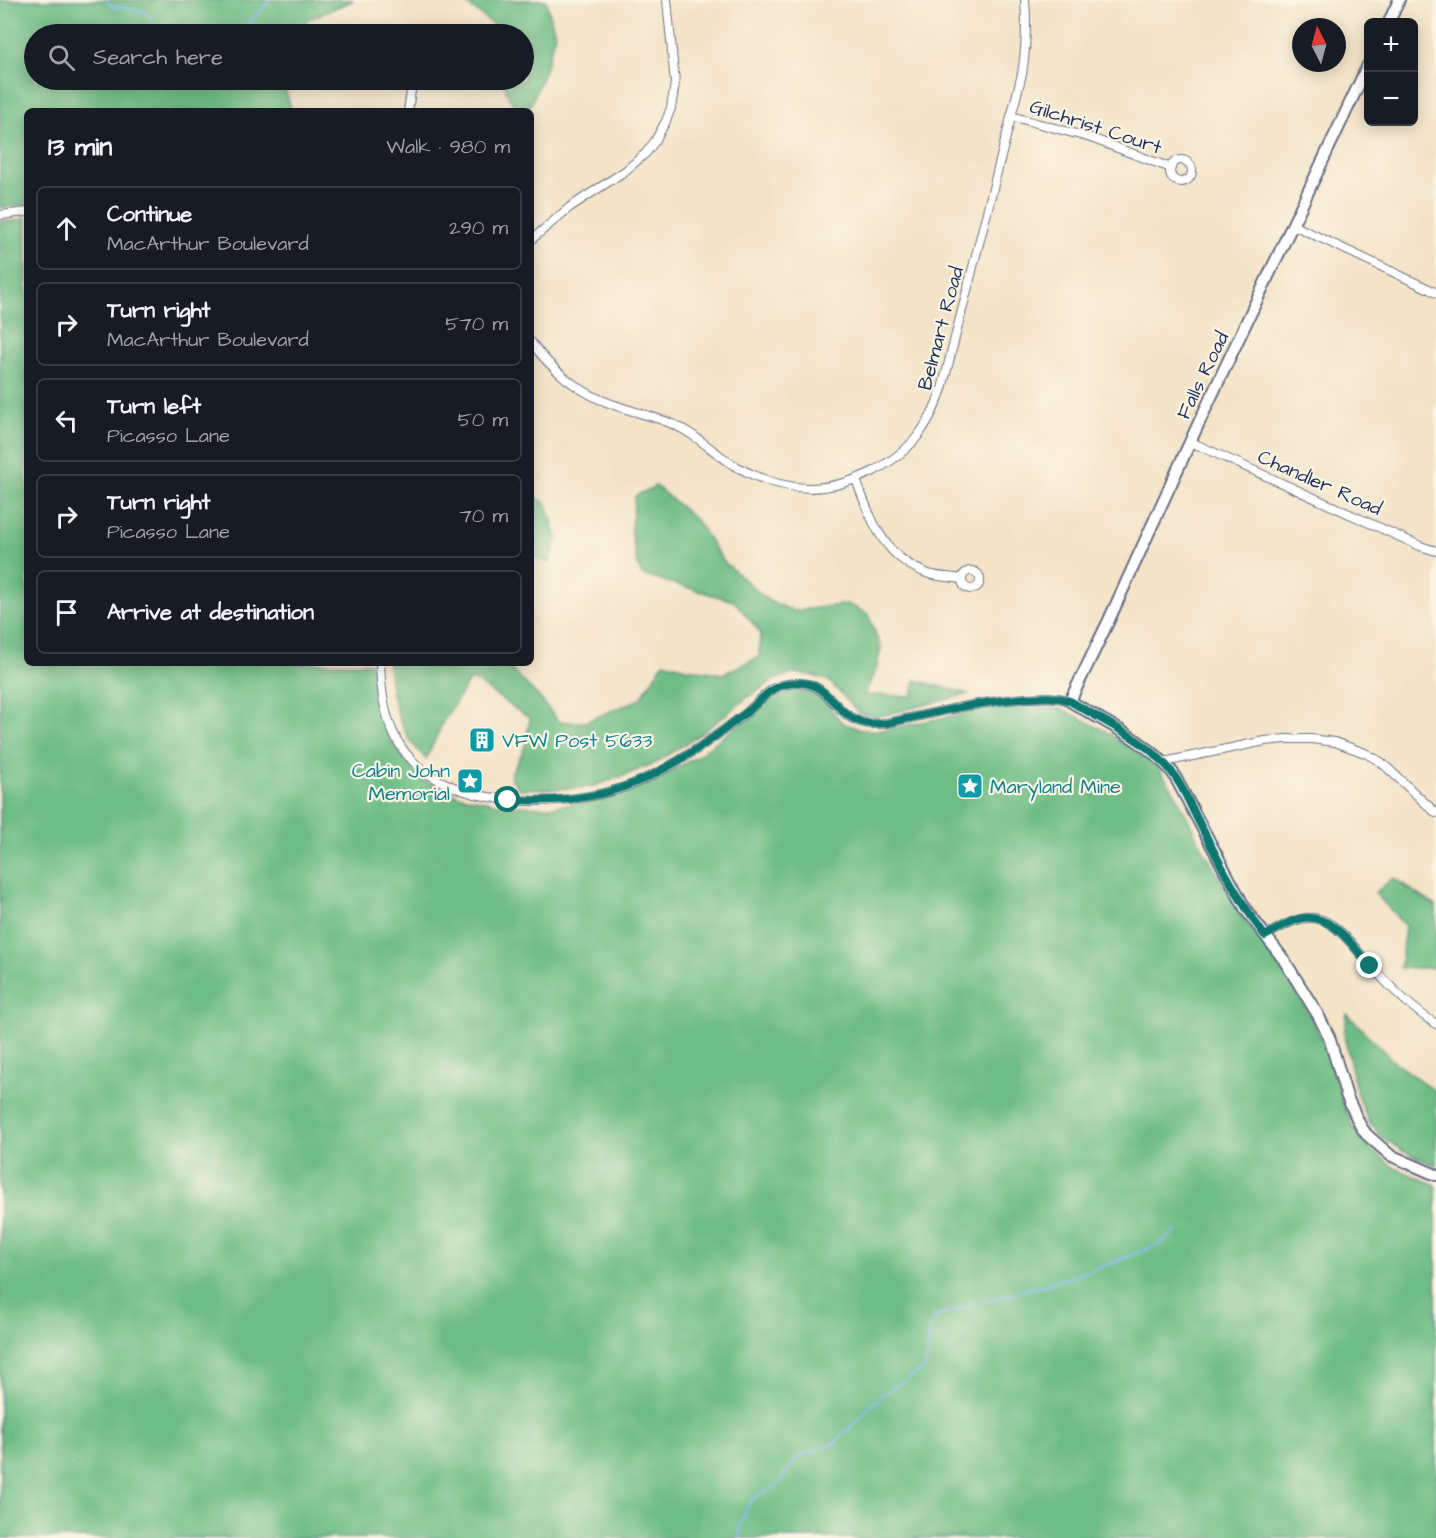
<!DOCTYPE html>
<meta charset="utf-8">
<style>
:root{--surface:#171b24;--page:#242831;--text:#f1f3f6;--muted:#9ea1a6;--line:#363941}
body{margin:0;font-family:"Architects Daughter",sans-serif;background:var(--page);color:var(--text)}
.controls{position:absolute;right:18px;top:18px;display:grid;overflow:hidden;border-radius:9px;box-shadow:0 3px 15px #0003}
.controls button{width:54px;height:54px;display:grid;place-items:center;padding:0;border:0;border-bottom:2px solid var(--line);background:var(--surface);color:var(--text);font:30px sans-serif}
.compass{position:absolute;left:1292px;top:18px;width:54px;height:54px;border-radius:50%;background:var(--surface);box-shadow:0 3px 15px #0003;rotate:354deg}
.stop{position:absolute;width:18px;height:18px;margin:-14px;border:4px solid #0f766e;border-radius:50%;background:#fff}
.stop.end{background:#0f766e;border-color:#fff;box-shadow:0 2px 6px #0008}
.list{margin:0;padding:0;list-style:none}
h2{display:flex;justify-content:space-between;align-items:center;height:78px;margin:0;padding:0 24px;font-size:26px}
h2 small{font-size:20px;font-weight:400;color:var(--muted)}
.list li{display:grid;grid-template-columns:39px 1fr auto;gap:18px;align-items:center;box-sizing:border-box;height:84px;margin:0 12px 12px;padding:0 12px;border:2px solid var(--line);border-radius:9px}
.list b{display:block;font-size:22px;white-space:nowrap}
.list p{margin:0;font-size:20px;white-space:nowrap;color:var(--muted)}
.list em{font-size:20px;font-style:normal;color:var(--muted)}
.icon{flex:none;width:33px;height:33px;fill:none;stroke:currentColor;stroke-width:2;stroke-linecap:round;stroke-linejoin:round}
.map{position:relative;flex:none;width:1436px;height:1538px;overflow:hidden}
.search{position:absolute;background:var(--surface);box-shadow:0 3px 15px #0003;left:24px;top:24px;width:510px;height:66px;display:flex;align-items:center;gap:15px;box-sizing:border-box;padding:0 21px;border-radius:33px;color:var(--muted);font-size:22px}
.panel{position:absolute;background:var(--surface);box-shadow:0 3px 15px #0003;left:24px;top:108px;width:510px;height:558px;border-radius:9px}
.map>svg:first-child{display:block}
.forest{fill:#6ebd86;stroke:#447672;stroke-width:1.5}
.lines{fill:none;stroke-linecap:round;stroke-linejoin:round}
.stream{stroke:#87b7f2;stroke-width:2}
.street-casing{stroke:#676e83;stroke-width:10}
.secondary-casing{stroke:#676e83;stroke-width:14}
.street{stroke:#fff;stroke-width:8}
.secondary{stroke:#fff;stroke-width:10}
.route{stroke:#0f766e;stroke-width:8}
.labels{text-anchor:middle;stroke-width:4.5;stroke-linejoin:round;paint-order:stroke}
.street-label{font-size:20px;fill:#1b2f5e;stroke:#fcf5e5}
.culture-label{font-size:20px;fill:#0d838f;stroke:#fcf5e5;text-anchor:start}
</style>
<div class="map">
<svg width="1436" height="1538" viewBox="0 0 1436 1538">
<rect width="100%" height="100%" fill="#fcf5e5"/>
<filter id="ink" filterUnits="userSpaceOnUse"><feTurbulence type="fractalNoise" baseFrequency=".0167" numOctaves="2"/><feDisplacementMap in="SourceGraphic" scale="12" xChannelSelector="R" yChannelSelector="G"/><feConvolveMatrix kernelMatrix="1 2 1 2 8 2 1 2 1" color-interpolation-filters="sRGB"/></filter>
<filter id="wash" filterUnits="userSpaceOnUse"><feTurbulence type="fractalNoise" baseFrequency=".008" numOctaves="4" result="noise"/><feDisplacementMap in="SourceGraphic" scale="24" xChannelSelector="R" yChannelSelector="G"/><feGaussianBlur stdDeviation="1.35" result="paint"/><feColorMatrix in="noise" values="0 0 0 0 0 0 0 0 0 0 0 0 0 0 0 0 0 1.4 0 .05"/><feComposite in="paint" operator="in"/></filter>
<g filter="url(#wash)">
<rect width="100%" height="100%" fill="#f3e3c7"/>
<g class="forest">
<polygon points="0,0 354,0 307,20 299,34 34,34 34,80 282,80 292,111 27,111 27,204 0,208"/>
<polygon points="462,0 546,0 555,34 546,67 528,111 519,111 509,98 503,80 524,80 524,34 505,34"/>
<polygon points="27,218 27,663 374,663 374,670 382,721 389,738 407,763 423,780 457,795 504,805 548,807 603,800 648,783 695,758 773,698 793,691 810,692 827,703 841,722 861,730 883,730 976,711 1022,704 1062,709 1107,732 1157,766 1175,793 1201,845 1242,916 1279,965 1306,1008 1327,1049 1343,1103 1354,1129 1370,1149 1395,1168 1436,1185 1436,1538 0,1538 0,221 14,221"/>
<path d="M 656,486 L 697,521 L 723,561 L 769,601 L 794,611 L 847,604 L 868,614 L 881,648 L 876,670 L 864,695 L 912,696 L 915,680 L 968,694 L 877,717 L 859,713 L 828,680 L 810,675 L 794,673 L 774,680 L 748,697 L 705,731 L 655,763 L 623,776 L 590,787 L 555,789 L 519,789 L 510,776 L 524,749 L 530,719 L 474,680 L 468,682 L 444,720 L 426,759 C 420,752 412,745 408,737 C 395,714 390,689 388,663 L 505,663 L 539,697 L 559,722 L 585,722 L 640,699 L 664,662 L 686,668 L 723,674 L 759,657 L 760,632 L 734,601 L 642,575 L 637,563 L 631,530 L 635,496 Z"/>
<polygon points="531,494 547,504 557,538 550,563 531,556"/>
<polygon points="1393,878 1436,906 1436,968 1400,968 1405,926 1375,893"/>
<polygon points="1347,1014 1391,1059 1436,1092 1436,1166 1403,1151 1383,1138 1369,1123 1357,1095 1344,1035"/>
</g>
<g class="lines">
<g class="stream">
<polyline points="108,0 111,6 147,12 151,23 160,34"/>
<polyline points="227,34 247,24 267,4 268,0"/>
<polyline points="741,1538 739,1527 751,1500 777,1485 797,1458 836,1442 883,1394 925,1368 932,1318 974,1304 1051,1283 1107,1265 1160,1244 1176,1231"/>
</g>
</g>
</g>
<g filter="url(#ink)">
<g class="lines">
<defs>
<g id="street">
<polyline points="408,111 411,91"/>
<polyline points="1011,116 1091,138 1171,168"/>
<circle cx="1181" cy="171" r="11"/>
<polyline points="0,215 27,212"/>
<polyline points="1293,225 1429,289 1436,293"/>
<polyline points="531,240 570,207 625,171 646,153 655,141 666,121 671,108 675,83 667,0"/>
<path d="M 531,342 C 550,368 578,392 609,403 C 629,411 650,415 670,423 C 696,433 715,455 739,468 C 786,493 826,495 874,471 C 892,461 911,447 922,430 C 931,417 937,403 942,389 L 1022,74 C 1026,49 1027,25 1025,0"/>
<polyline points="1191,442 1420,546 1436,551"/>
<path d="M 856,480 C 872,521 883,558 929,574 C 939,577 951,577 962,579"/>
<circle cx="971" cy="580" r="9"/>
<path d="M 380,663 C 381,690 384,718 398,742 C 439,812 561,810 628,786 C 639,782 650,776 661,771 C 691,755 717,735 744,715 C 756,705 768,688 783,685 C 829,674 830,713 861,722 C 870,725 879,724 888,723 C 934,713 981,701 1028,698 C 1043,697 1055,696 1070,701"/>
<polyline points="1164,762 1265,741 1286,739 1311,739 1335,742 1365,753 1381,762 1436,813"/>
<path d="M 1265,936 C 1279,928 1295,917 1312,918 C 1320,918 1330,923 1337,929 C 1350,939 1359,954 1371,966 C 1390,987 1412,1009 1436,1024"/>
</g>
<g id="secondary">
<polyline points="1389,22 1399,0"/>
<path d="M 1368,65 L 1196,429 L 1109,620 L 1070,701 C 1105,723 1146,740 1173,773 L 1246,910 L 1284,960 L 1318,1015 L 1329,1037 L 1347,1097 L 1360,1125 L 1366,1134 L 1390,1155 L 1436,1175"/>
</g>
</defs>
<use href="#street" class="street-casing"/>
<use href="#secondary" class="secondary-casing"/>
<use href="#street" class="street"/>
<use href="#secondary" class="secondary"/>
</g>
</g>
<g class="lines" filter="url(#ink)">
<path class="route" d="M 508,800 C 539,801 570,801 600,794 C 644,784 685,759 721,732 C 730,725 738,719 747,712 C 758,703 769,689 783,685 C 828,673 830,712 861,722 C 870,725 879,724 888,723 C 934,713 981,701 1028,698 C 1043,697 1055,696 1070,701 C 1098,718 1139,737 1162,761 C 1181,779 1190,806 1202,828 C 1221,866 1240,902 1265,936 C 1276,930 1287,922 1299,919 C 1331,911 1352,945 1370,966"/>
</g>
<defs>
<symbol id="building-square" viewBox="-11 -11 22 22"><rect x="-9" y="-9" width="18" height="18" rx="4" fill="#0f9aa8" stroke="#fcf5e5"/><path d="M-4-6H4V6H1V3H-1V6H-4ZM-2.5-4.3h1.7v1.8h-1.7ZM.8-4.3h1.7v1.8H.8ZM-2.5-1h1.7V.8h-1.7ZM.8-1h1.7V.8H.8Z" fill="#fff"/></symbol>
<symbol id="sight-square" viewBox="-11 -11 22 22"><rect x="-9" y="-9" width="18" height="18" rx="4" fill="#0f9aa8" stroke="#fcf5e5"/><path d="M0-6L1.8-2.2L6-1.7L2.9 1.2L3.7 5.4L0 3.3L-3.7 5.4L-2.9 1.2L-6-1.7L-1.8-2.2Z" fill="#fff"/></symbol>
</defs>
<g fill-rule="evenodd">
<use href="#building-square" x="467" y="725" width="30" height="30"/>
<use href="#sight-square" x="455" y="766" width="30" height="30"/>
<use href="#sight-square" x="955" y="771" width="30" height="30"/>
</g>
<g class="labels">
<g class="street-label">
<text transform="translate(1096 126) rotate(18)" y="7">Gilchrist Court</text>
<text transform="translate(940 328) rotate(-75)" y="7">Belmart Road</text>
<text transform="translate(1202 375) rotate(-64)" y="7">Falls Road</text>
<text transform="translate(1320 482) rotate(24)" y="7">Chandler Road</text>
</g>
<g class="culture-label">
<text x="502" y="747">VFW Post 5633</text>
<text x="450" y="777" text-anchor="end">Cabin John<tspan x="450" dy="23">Memorial</tspan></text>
<text x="990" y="793">Maryland Mine</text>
</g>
</g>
</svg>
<div class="controls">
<button>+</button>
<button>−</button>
</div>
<svg class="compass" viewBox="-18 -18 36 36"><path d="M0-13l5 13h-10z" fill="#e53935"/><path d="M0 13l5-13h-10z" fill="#9ea1a6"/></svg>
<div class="stop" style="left:508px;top:800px"></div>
<div class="stop end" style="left:1370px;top:966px"></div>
<div class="search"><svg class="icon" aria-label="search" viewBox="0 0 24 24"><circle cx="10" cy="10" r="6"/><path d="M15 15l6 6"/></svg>Search here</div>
<section class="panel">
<h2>13 min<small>Walk · 980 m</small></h2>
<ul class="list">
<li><svg class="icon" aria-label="ahead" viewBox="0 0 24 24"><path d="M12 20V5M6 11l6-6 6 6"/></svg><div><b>Continue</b><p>MacArthur Boulevard</p></div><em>290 m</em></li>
<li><svg class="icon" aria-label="right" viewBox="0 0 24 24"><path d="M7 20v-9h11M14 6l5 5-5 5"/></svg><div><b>Turn right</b><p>MacArthur Boulevard</p></div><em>570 m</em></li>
<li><svg class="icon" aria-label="left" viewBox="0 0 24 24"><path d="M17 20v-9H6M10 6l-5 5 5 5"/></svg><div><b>Turn left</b><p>Picasso Lane</p></div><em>50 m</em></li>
<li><svg class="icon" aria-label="right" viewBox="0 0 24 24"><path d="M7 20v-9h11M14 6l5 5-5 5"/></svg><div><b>Turn right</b><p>Picasso Lane</p></div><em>70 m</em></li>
<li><svg class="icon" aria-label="arrive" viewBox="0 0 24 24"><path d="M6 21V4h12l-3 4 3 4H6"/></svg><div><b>Arrive at destination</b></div></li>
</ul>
</section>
</div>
